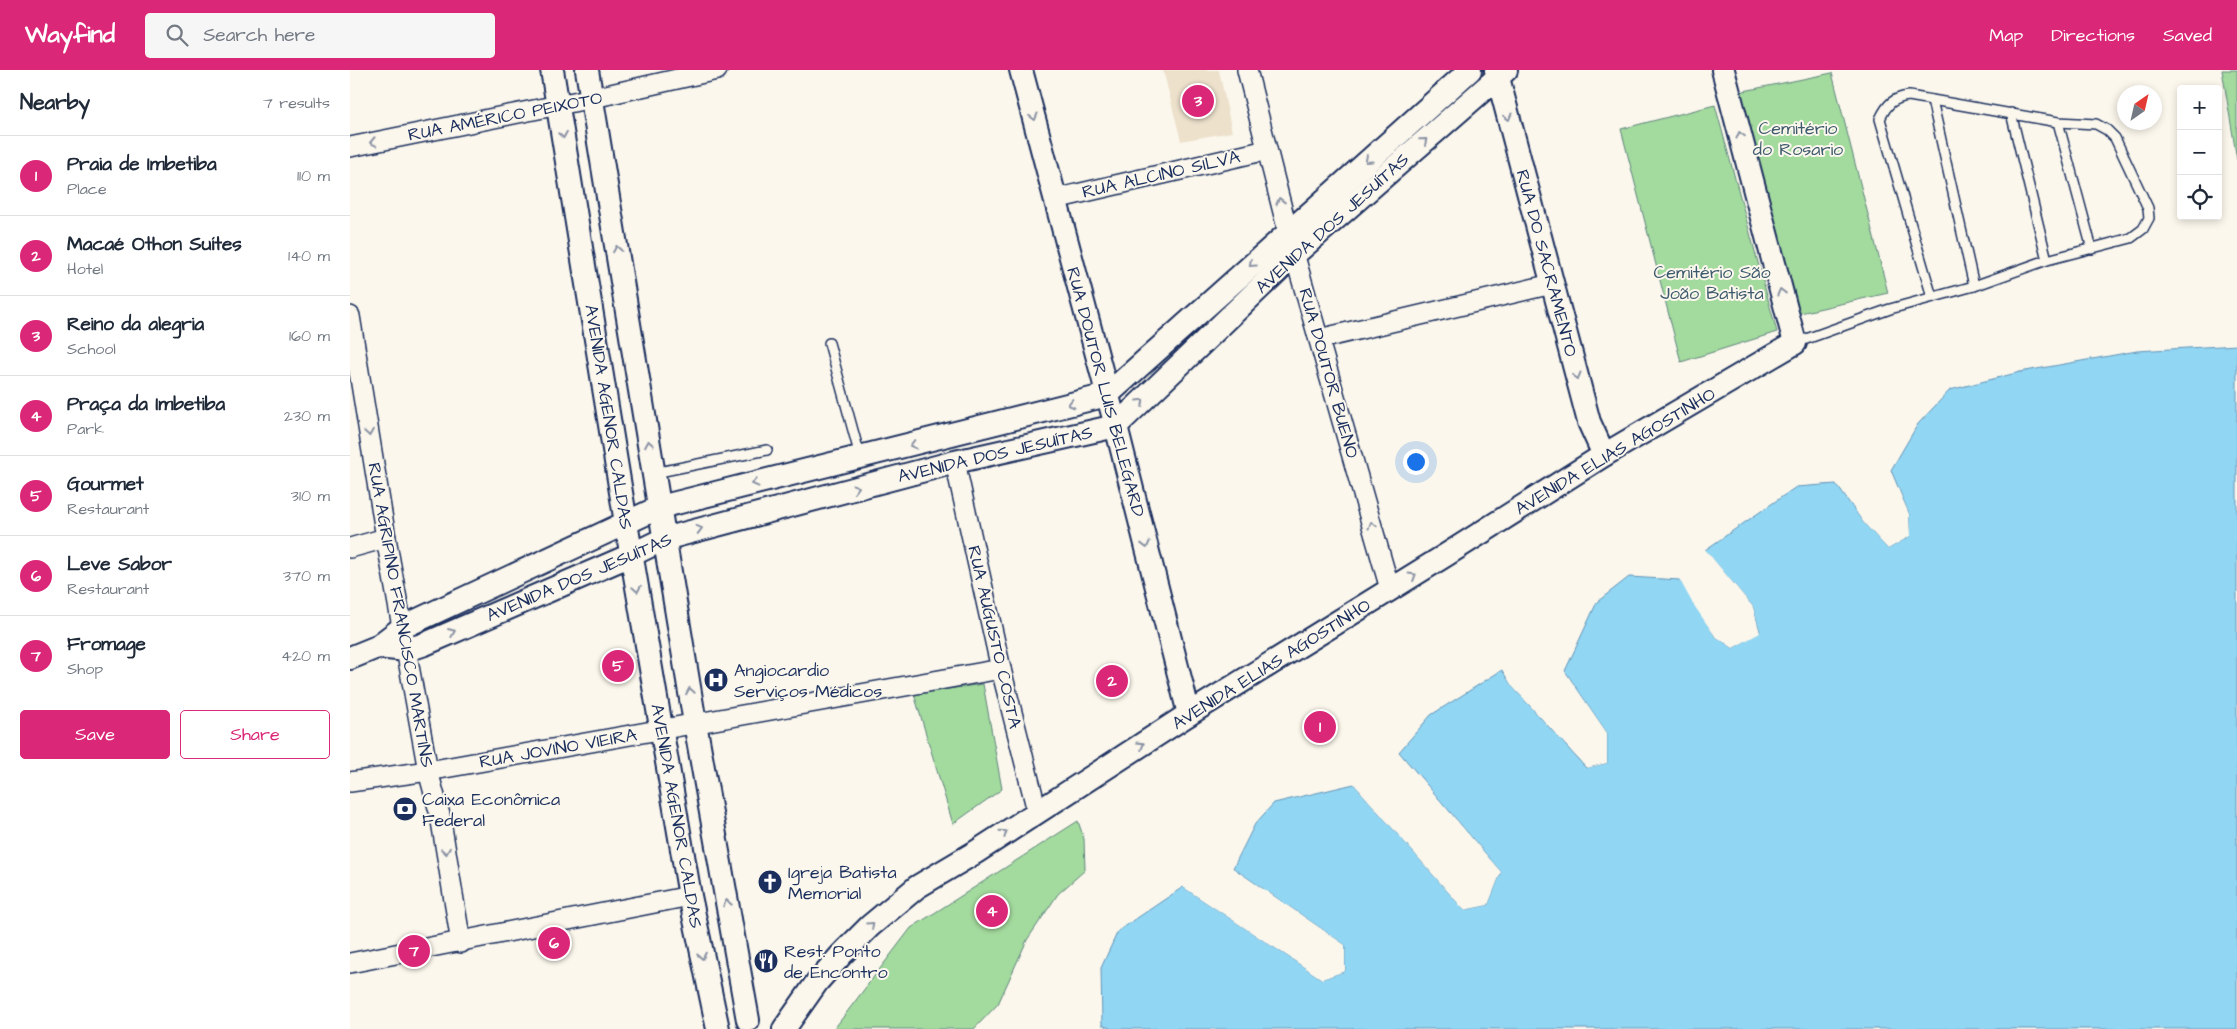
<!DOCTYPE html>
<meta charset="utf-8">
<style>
:root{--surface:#fff;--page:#f6f6f7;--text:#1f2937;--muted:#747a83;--line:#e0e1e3;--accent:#db2777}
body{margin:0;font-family:"Architects Daughter",sans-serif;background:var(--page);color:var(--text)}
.controls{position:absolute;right:15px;top:15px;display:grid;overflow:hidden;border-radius:5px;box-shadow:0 2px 8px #0003}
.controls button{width:45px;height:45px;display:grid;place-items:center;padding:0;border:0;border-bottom:1px solid var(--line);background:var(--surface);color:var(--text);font:25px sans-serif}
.compass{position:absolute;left:1767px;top:15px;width:45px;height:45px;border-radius:50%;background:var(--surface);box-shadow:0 2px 8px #0003;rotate:34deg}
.you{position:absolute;left:1065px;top:391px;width:18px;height:18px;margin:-12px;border:4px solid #fff;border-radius:50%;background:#1a73e8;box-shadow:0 0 0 8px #1a73e833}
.badge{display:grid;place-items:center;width:32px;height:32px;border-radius:50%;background:var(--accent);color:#fff;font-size:16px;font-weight:700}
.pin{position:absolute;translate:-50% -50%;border:2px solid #fff;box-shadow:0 1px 5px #0006}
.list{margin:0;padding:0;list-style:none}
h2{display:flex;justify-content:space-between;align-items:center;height:65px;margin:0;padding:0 20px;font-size:21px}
h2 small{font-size:16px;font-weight:400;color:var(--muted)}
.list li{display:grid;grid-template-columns:32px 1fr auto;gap:15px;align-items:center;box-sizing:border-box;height:80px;padding:0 20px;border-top:1px solid var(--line)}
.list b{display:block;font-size:19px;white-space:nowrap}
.list p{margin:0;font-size:16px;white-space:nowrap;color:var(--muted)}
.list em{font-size:16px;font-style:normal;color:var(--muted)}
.actions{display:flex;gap:10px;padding:15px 20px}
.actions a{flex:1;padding:11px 0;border:1px solid var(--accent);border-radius:5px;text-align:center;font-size:18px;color:var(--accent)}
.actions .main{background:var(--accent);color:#fff}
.icon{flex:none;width:28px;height:28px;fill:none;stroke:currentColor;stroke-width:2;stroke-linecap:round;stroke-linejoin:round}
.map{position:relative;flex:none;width:1887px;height:959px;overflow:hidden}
header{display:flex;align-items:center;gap:30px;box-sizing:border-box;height:70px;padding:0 25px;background:var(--accent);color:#fff}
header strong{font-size:24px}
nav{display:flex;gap:28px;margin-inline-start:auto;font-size:18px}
.search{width:350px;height:45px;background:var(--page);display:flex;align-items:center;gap:12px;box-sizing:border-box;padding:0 18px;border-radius:5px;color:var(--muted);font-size:19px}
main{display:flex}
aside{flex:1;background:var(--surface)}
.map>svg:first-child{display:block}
.built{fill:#ede1cc}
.green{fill:#a3da9d;stroke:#5f847e}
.water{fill:#91d6f3;stroke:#6293b7}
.pier{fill:#fbf7ec}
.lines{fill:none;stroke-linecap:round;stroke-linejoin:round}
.service-casing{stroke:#1b2f5e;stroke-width:12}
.minor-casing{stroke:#1b2f5e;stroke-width:22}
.tertiary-casing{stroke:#1b2f5e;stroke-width:26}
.service{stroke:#fbf7ec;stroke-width:9}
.minor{stroke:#fbf7ec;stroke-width:19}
.tertiary{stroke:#fbf7ec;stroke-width:22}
.oneway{stroke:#8b93a5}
.labels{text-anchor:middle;stroke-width:4;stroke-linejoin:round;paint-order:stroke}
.street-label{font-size:18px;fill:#1b2f5e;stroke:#fbf7ec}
.park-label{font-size:18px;fill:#3d5a6e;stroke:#fbf7ec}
.poi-label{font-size:18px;fill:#1b2f5e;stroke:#fbf7ec;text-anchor:start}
</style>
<header>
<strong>Wayfind</strong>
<div class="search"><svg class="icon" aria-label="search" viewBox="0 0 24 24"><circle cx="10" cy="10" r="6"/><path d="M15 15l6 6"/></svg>Search here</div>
<nav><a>Map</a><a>Directions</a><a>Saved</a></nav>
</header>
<main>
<aside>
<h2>Nearby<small>7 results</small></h2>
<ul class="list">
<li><span class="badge">1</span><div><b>Praia de Imbetiba</b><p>Place</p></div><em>110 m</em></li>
<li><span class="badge">2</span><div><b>Macaé Othon Suítes</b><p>Hotel</p></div><em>140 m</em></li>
<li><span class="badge">3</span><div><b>Reino da alegria</b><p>School</p></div><em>160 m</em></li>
<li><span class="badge">4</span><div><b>Praça da Imbetiba</b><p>Park</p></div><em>230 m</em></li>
<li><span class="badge">5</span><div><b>Gourmet</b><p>Restaurant</p></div><em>310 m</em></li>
<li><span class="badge">6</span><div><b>Leve Sabor</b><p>Restaurant</p></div><em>370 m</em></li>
<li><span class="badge">7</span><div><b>Fromage</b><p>Shop</p></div><em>420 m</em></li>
</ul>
<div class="actions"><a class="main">Save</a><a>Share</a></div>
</aside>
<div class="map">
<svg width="1887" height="959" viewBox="0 0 1887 959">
<rect width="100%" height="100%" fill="#fbf7ec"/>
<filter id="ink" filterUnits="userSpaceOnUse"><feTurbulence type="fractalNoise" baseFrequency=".02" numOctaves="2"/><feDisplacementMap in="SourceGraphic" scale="10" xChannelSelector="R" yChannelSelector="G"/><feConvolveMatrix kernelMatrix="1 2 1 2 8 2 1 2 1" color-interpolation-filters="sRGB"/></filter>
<g filter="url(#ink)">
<polygon class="built" points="813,0 869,0 882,62 831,71"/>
<g class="green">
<polygon points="1872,0 1887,0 1887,90"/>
<polygon points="1482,3 1538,223 1446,244 1384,23"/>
<polygon points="1365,35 1427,262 1331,292 1271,59"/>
<polygon points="633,614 652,719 603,754 564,624"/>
<polygon points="728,751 734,769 735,800 708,824 677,870 648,934 624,959 484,959 561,858"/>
</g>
<polygon class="water" points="1887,275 1887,959 762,959 752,955 751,898 768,861 833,817 972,909 995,901 995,875 883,798 905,754 924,733 1004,714 1114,840 1138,835 1151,802 1049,682 1081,645 1152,600 1162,616 1236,698 1257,693 1257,663 1215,601 1247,532 1279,507 1330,510 1365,566 1383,578 1410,562 1403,537 1355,480 1446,417 1486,414 1514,453 1538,479 1560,466 1559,444 1541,400 1568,354 1600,320 1670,302 1787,281"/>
<g class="pier">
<polygon points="1539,398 1559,444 1560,466 1538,479 1514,453 1485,411 1488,412 1516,451 1538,476 1557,465 1557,445"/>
<polygon points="1354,478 1403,537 1410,563 1383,578 1365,566 1343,534 1328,507 1332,509 1367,564 1383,575 1407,561 1401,538 1353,482"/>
<polygon points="1151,597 1154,598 1164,614 1237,695 1254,691 1255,664 1213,603 1213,599 1257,663 1257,693 1237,698 1162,616"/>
<polygon points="1047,681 1151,802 1138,835 1114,840 1004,714 1003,711 1115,837 1136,833 1148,803 1082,727"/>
<polygon points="881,797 995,875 995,901 972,909 833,817 835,815 972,906 993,899 993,876 881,800"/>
</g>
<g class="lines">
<defs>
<g id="service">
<polyline points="1582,30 1624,216"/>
<polyline points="1661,43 1697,190"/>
<polyline points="1708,52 1742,179"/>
<polyline points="479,273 510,386"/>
<path d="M 1445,273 L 1540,239 L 1624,216 L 1697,190 L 1781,168 L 1793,159 L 1799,148 L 1798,138 L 1765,68 L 1757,60 L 1746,54 L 1708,52 L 1559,26 C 1543,28 1537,34 1530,49 L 1582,227"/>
<polyline points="304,403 417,380"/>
</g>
<g id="minor">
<polyline points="897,0 938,162 1040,519"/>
<polyline points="0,77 243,28 367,0"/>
<polyline points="705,129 917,80"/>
<polyline points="0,246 36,468 78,701 90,745 111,873"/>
<polyline points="969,269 1202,214"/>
<polyline points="605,392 651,599 687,741"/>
<polyline points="0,478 36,468"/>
<polyline points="0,712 78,701 651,599"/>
<polyline points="0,893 340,826"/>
</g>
<g id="tertiary">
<polyline points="202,0 276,453 340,826 368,959"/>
<polyline points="237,0 345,653 398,950"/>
<polyline points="671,0 766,356 839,644"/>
<polyline points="1146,0 1239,352 1254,385"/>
<polyline points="27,577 57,580 75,574 281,485 314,469 605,392 766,356 945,184 1156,0"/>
<polyline points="0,588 27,577 53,557 310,437 757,325 1120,0"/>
<polyline points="434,959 467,912 492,884 520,856 567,817 626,782 839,644 1096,485 1254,385 1445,273 1373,0"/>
</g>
</defs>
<use href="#service" class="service-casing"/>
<use href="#minor" class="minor-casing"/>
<use href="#tertiary" class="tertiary-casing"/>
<use href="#service" class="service"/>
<use href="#minor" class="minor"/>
<use href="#tertiary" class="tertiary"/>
</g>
<defs><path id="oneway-chevron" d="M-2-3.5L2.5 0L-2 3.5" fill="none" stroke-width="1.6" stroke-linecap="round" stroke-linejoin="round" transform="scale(1.25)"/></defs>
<g class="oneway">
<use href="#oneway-chevron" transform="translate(684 47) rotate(75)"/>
<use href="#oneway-chevron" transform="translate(1158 47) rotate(75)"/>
<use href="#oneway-chevron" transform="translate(213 65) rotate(81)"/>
<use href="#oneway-chevron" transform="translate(1390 65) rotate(-105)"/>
<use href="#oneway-chevron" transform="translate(1074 71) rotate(-41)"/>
<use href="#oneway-chevron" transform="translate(23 72) rotate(169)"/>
<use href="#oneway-chevron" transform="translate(1018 90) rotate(138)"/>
<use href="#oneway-chevron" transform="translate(930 131) rotate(-104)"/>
<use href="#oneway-chevron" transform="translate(267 179) rotate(-99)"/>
<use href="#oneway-chevron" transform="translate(902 194) rotate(138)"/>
<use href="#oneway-chevron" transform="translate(1431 222) rotate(-104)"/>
<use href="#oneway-chevron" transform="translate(1227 306) rotate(75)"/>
<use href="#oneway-chevron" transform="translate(791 332) rotate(-44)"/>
<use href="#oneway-chevron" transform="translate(721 334) rotate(166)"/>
<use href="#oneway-chevron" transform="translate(19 363) rotate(81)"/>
<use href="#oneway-chevron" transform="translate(299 374) rotate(-99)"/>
<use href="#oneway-chevron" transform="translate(563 375) rotate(166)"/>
<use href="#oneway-chevron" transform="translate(405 413) rotate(166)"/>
<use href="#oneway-chevron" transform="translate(506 418) rotate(-15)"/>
<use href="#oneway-chevron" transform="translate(1022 455) rotate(-106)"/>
<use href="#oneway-chevron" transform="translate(349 459) rotate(-15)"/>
<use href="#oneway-chevron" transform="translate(796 475) rotate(76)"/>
<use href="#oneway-chevron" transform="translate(1063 506) rotate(-31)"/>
<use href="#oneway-chevron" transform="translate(287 519) rotate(80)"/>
<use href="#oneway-chevron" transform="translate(102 562) rotate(-23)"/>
<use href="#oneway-chevron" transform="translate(340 621) rotate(-99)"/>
<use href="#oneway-chevron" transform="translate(791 675) rotate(-32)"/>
<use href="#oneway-chevron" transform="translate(654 763) rotate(-34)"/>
<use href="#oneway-chevron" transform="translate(96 781) rotate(81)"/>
<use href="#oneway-chevron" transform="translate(377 833) rotate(-100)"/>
<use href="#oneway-chevron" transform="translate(521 855) rotate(-42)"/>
<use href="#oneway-chevron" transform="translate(352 886) rotate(79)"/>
</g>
</g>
<defs>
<symbol id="hospital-disc" viewBox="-11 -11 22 22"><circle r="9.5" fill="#1b2f5e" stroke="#fbf7ec"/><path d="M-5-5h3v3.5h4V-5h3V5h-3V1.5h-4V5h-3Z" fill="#fff"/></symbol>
<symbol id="bank-disc" viewBox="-11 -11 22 22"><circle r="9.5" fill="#1b2f5e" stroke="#fbf7ec"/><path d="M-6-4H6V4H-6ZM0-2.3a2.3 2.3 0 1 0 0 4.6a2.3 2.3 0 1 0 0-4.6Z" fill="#fff"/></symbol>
<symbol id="church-disc" viewBox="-11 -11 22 22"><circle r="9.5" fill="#1b2f5e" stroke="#fbf7ec"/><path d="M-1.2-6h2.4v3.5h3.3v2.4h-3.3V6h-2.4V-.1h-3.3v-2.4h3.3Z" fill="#fff"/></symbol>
<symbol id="restaurant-disc" viewBox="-11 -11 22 22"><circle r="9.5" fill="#1b2f5e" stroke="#fbf7ec"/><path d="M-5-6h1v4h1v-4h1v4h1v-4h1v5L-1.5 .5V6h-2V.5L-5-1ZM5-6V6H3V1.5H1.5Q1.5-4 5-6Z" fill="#fff"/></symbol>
</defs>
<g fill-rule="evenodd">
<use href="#hospital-disc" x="352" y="596" width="28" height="28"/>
<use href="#bank-disc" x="41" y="725" width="28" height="28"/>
<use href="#church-disc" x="406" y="798" width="28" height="28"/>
<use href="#restaurant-disc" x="402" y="877" width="28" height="28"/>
</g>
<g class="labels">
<g class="street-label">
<text transform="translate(155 46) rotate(-11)" y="6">RUA AMÉRICO PEIXOTO</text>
<text transform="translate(811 104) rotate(-13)" y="6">RUA ALCINO SILVA</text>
<text transform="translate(982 153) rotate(-42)" y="6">AVENIDA DOS JESUÍTAS</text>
<text transform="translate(1197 193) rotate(75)" y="6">RUA DO SACRAMENTO</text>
<text transform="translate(979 303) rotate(74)" y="6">RUA DOUTOR BUENO</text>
<text transform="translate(756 322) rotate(75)" y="6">RUA DOUTOR LUIS BELEGARD</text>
<text transform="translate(259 347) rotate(81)" y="6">AVENIDA AGENOR CALDAS</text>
<text transform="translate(1265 381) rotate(-31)" y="6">AVENIDA ELIAS AGOSTINHO</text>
<text transform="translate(645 384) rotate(-13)" y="6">AVENIDA DOS JESUÍTAS</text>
<text transform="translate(229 507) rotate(-23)" y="6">AVENIDA DOS JESUÍTAS</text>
<text transform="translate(51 545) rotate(80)" y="6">RUA AGRIPINO FRANCISCO MARTINS</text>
<text transform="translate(645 567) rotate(77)" y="6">RUA AUGUSTO COSTA</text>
<text transform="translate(921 594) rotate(-32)" y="6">AVENIDA ELIAS AGOSTINHO</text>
<text transform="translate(208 678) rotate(-10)" y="6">RUA JOVINO VIEIRA</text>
<text transform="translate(327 746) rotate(80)" y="6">AVENIDA AGENOR CALDAS</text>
</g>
<g class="park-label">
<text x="1448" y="64">Cemitério<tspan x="1448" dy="21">do Rosario</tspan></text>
<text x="1362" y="208">Cemitério São<tspan x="1362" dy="21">João Batista</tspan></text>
</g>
<g class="poi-label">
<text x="384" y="606">Angiocardio<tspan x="384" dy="21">Serviços Médicos</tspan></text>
<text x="72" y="735">Caixa Econômica<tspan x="72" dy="21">Federal</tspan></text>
<text x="438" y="808">Igreja Batista<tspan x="438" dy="21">Memorial</tspan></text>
<text x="434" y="887">Rest. Ponto<tspan x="434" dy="21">de Encontro</tspan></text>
</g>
</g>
</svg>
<div class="controls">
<button>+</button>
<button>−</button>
<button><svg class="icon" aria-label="locate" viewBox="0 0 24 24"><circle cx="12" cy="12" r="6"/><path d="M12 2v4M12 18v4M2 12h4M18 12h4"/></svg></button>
</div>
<svg class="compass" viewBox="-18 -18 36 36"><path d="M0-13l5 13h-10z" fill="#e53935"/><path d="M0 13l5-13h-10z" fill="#747a83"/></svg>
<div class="you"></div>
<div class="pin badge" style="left:970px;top:657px">1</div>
<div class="pin badge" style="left:762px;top:611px">2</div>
<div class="pin badge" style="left:848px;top:31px">3</div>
<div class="pin badge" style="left:642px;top:841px">4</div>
<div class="pin badge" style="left:268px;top:596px">5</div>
<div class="pin badge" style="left:204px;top:873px">6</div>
<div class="pin badge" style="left:64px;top:881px">7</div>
</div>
</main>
